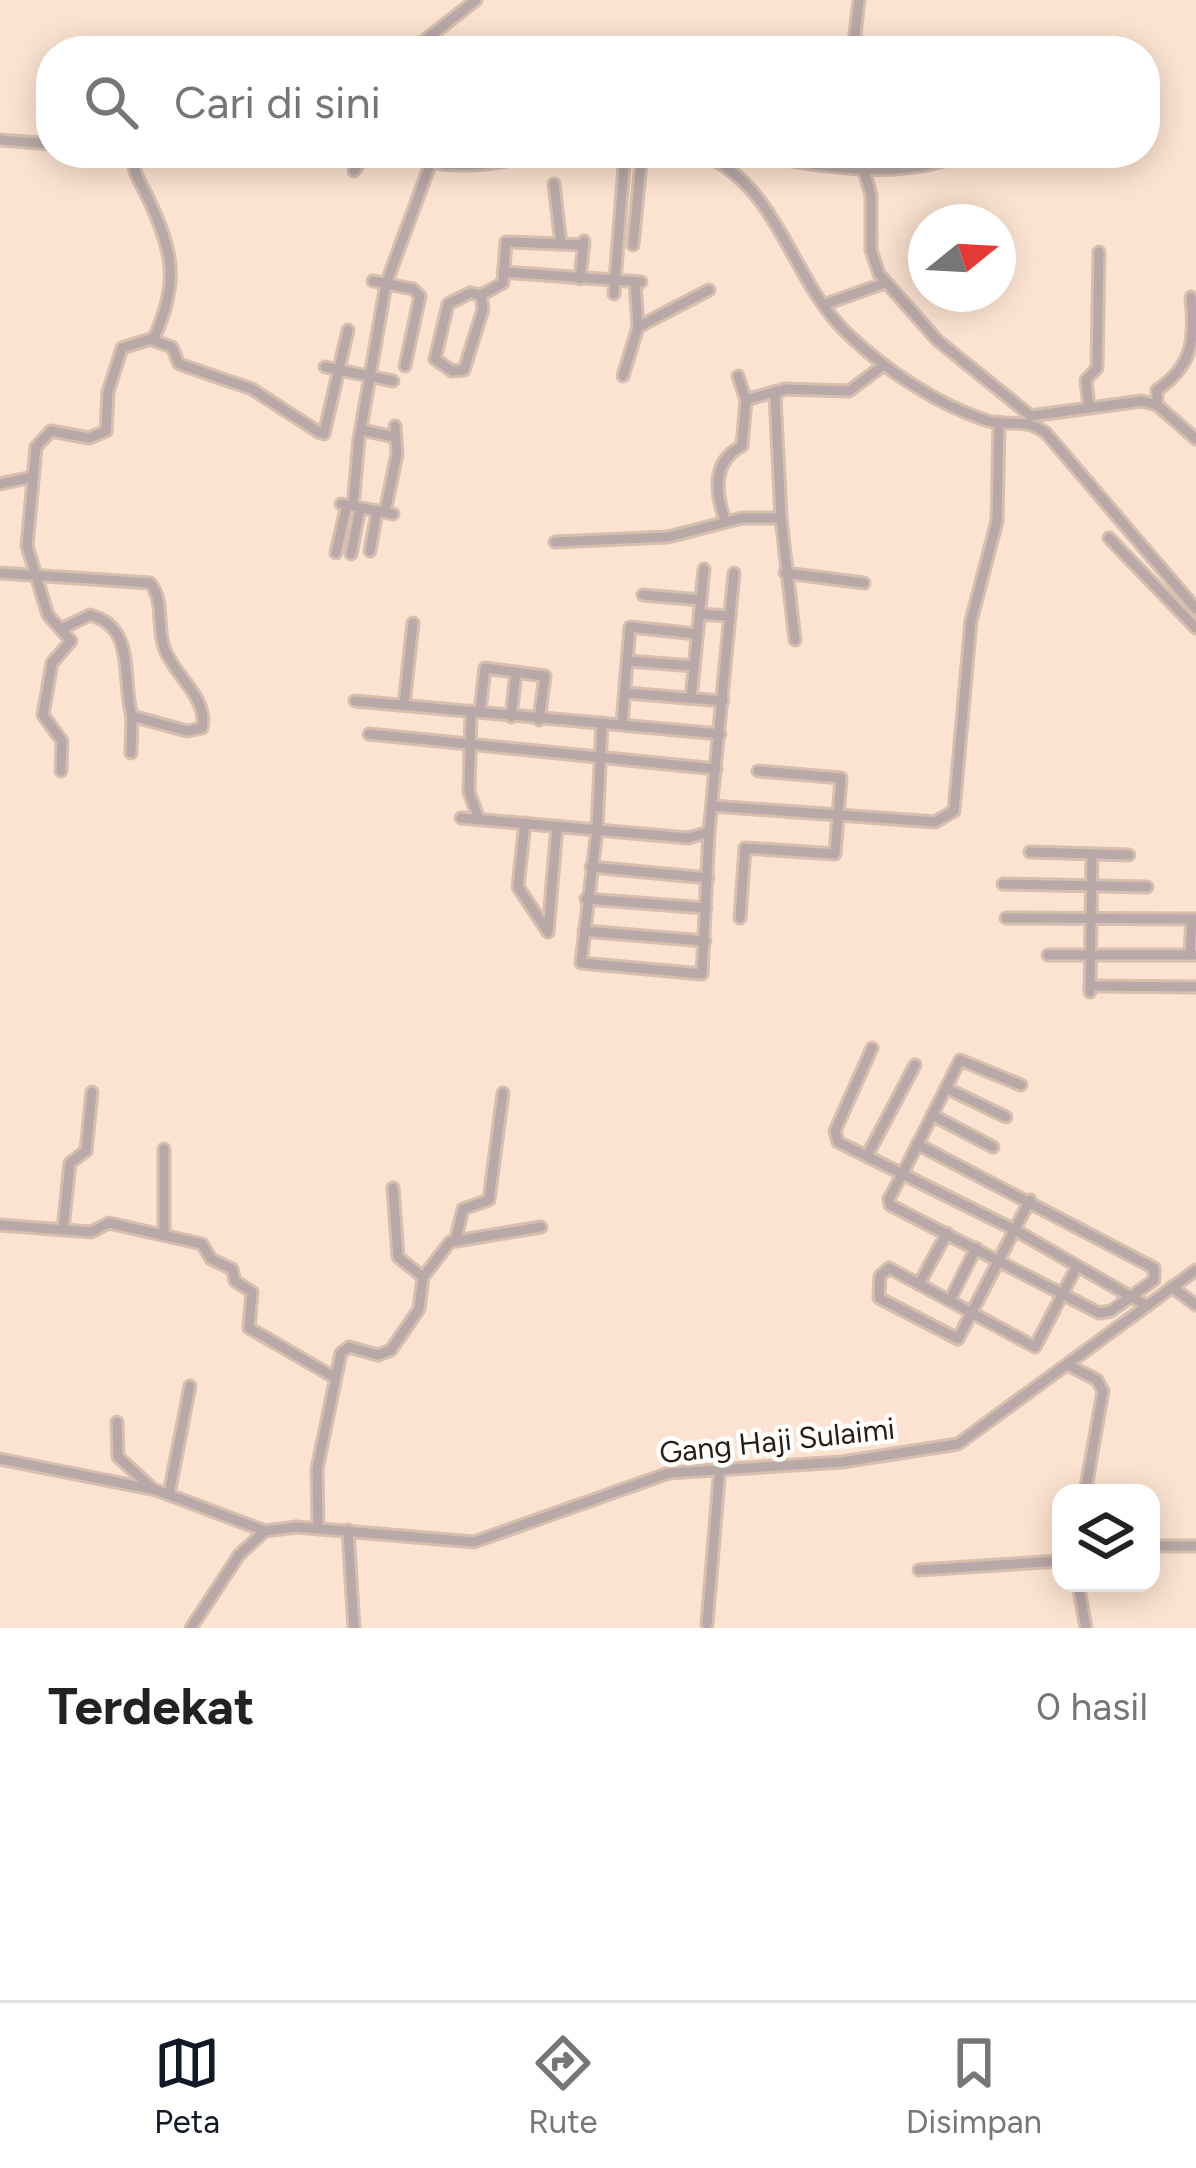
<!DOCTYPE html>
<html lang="id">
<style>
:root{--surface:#fff;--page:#f2f2f2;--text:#222;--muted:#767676;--line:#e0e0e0;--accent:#111827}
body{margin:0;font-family:Figtree,sans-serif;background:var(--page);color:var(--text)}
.controls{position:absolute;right:36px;bottom:36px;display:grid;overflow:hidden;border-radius:24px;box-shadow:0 6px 30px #0003}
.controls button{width:108px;height:108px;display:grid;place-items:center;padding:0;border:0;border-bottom:3px solid var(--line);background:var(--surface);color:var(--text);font:60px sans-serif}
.compass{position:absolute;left:908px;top:204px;width:108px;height:108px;border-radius:50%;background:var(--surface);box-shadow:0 6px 30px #0003;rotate:72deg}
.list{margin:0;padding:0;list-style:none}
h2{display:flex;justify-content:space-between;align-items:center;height:156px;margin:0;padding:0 48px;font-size:51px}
h2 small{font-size:39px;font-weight:400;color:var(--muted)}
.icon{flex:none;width:66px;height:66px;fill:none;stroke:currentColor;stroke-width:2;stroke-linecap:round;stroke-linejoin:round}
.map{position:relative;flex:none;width:1196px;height:1628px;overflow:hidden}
.search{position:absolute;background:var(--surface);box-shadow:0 6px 30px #0003;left:36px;right:36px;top:36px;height:132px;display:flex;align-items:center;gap:30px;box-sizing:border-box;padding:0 42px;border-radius:48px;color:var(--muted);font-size:45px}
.sheet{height:372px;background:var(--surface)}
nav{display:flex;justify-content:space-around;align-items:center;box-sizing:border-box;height:168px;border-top:3px solid var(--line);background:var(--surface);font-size:33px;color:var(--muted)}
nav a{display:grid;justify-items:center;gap:6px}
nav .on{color:var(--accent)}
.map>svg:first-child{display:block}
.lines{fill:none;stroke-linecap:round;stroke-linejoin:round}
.minor-casing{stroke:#d6bfaf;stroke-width:15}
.minor{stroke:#b9a8a8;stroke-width:9}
.labels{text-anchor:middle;stroke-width:9;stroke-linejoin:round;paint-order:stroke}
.street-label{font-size:30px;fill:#281d14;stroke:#fff}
</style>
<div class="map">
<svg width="1196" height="1628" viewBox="0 0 1196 1628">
<rect width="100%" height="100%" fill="#fce3d1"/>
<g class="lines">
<defs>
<g id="minor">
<polyline points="411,51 476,0"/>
<polyline points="853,51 859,0"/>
<polyline points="0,140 51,144"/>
<path d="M 394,153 C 445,172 492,166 543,153"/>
<path d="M 701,153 C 782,188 790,282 851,337 C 887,371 937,404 985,420 C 1008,428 1023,416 1046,433 L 1196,609"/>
<path d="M 741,153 C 815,164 895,184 966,153"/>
<polyline points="859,153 871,195 871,250 879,274 937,340 1031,416"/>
<polyline points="354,171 366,153"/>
<polyline points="554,184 561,244"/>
<polyline points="633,245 642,153"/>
<polyline points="503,272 641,282"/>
<polyline points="580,279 584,241"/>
<polyline points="373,281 413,289 420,296 405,366"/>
<polyline points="635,282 638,327"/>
<polygon points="470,293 481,295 483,309 464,370 452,371 435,359 448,304"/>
<polyline points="614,294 625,153"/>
<polyline points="481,295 503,283 506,242 584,245"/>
<polyline points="823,305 885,283"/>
<polyline points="152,340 172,347 179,364 252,389 320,433"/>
<polyline points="325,367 393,381"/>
<polyline points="623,376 638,327 709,290"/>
<polyline points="746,400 777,391"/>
<path d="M 1157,405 L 1157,390 C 1194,365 1195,338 1191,297"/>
<polyline points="1089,408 1086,380 1097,368 1099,252"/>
<polyline points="1030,416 1142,401 1157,405 1196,439"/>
<polyline points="362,430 394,437"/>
<polyline points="324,434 348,330"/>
<polyline points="0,484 33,477"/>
<polyline points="341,504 393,514"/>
<polyline points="353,506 359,439 386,284 430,165"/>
<polyline points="385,512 397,454 395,426"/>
<path d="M 725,520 C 715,492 712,461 742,446 L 746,400 L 738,376"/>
<polyline points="1109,538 1196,628"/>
<polyline points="555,542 668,537 742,518 781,518"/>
<polyline points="370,551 377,511"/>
<polyline points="336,553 347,505"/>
<polyline points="351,554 360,508"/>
<path d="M 0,573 L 150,583 C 165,601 156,628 165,650 C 175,676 209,699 202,728 L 187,731 L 132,716 C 121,680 137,627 90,615 L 63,628"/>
<polyline points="785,573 864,583"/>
<polyline points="643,595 701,600"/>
<polyline points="699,614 730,616"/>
<polyline points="795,640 781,518 775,395 784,389 849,391 884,365"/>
<polyline points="628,661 694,666"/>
<polyline points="626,693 723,701"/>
<polyline points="691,698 704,569"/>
<polyline points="355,701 720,734"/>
<polyline points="404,705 413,623"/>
<polyline points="471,711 469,792 479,819"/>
<polyline points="480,711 485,668 545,676 539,720"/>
<polyline points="511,717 516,672"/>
<polyline points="602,723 597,830 581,963 702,974 709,832"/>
<polyline points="622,724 630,627 697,634"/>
<polyline points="369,734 716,769"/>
<polyline points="131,753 132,716"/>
<path d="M 61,771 L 62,741 L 43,715 L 52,663 L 71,641 L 48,615 L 27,546 L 36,447 L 51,431 L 89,438 L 106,431 L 108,392 L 122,348 L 154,338 C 179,283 174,253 148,198 C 140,181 132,173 133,153"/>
<polyline points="712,806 935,822 954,811 971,621 997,521 999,422"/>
<polyline points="461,818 688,838 709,832 734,573"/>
<polyline points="525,823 518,887 548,932"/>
<polyline points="1030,852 1129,855"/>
<polyline points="591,867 708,878"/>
<polyline points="1003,884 1147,887"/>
<polyline points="586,899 706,908"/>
<polyline points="740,918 745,848 835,854 841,778 758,771"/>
<polyline points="1006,918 1196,919"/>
<polyline points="584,931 705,941"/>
<polyline points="548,932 557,826"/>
<polyline points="1048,955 1196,955"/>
<polyline points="1190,955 1192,919"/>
<polyline points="1090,986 1196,987"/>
<polyline points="1090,992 1092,854"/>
<polyline points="872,1048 835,1131 838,1142 1015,1230 1147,1306"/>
<polyline points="946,1088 1006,1117"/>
<polyline points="932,1115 993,1147"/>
<path d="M 917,1144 L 1154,1268 L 1154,1280 L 1111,1311 L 1099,1313 L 890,1205 L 889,1199 C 914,1153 937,1106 960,1060 L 1021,1085"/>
<polyline points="867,1156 915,1065"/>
<polyline points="393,1188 398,1257 423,1277"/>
<polyline points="1030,1200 958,1339 879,1298 880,1276 889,1268 1035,1347 1077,1266"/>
<polyline points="0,1225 91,1232 109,1223 202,1244 211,1259 232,1269 235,1281 252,1292 249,1328 332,1376"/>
<polyline points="63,1229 70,1163 86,1151 92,1092"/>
<polyline points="164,1233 164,1149"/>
<polyline points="456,1238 463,1209 489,1200 503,1093"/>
<polyline points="919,1284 947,1233"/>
<polyline points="1172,1287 1196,1305"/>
<polyline points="950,1300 976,1248"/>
<polyline points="1068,1365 1097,1380 1103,1391 1085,1493"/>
<polyline points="117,1422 118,1457 151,1487"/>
<polyline points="0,1459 156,1490 265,1531"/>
<polyline points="169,1494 190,1386"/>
<polyline points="318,1528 317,1469 341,1353 349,1347 378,1355 391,1350 419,1309 423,1277 450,1242 541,1227"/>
<polyline points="348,1530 354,1628"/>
<polyline points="1151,1546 1196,1546"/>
<polyline points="919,1570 1061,1561"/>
<polyline points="1078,1583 1086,1628"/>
<polyline points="707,1624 720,1466"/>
<polyline points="191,1628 239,1555 265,1531 296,1527 474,1542 669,1473 842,1462 958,1444 1196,1270"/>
</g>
</defs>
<use href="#minor" class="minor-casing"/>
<use href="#minor" class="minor"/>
</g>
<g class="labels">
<g class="street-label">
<text transform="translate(777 1441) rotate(-6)" y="10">Gang Haji Sulaimi</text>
</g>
</g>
</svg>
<div class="controls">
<button><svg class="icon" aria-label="layers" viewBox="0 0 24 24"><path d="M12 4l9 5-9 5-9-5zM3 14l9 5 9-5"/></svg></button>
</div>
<svg class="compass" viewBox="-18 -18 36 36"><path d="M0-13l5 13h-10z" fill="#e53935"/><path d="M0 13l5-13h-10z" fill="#767676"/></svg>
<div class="search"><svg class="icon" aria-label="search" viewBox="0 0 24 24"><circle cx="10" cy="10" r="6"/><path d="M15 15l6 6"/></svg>Cari di sini</div>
</div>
<section class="sheet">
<h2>Terdekat<small>0 hasil</small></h2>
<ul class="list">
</ul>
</section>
<nav>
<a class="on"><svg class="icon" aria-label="map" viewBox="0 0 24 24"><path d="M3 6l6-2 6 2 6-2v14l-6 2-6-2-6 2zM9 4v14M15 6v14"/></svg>Peta</a>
<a><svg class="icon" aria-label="directions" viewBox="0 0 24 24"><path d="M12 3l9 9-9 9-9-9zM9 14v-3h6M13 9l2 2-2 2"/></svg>Rute</a>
<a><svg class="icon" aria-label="saved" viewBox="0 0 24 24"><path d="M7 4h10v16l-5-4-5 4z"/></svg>Disimpan</a>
</nav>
